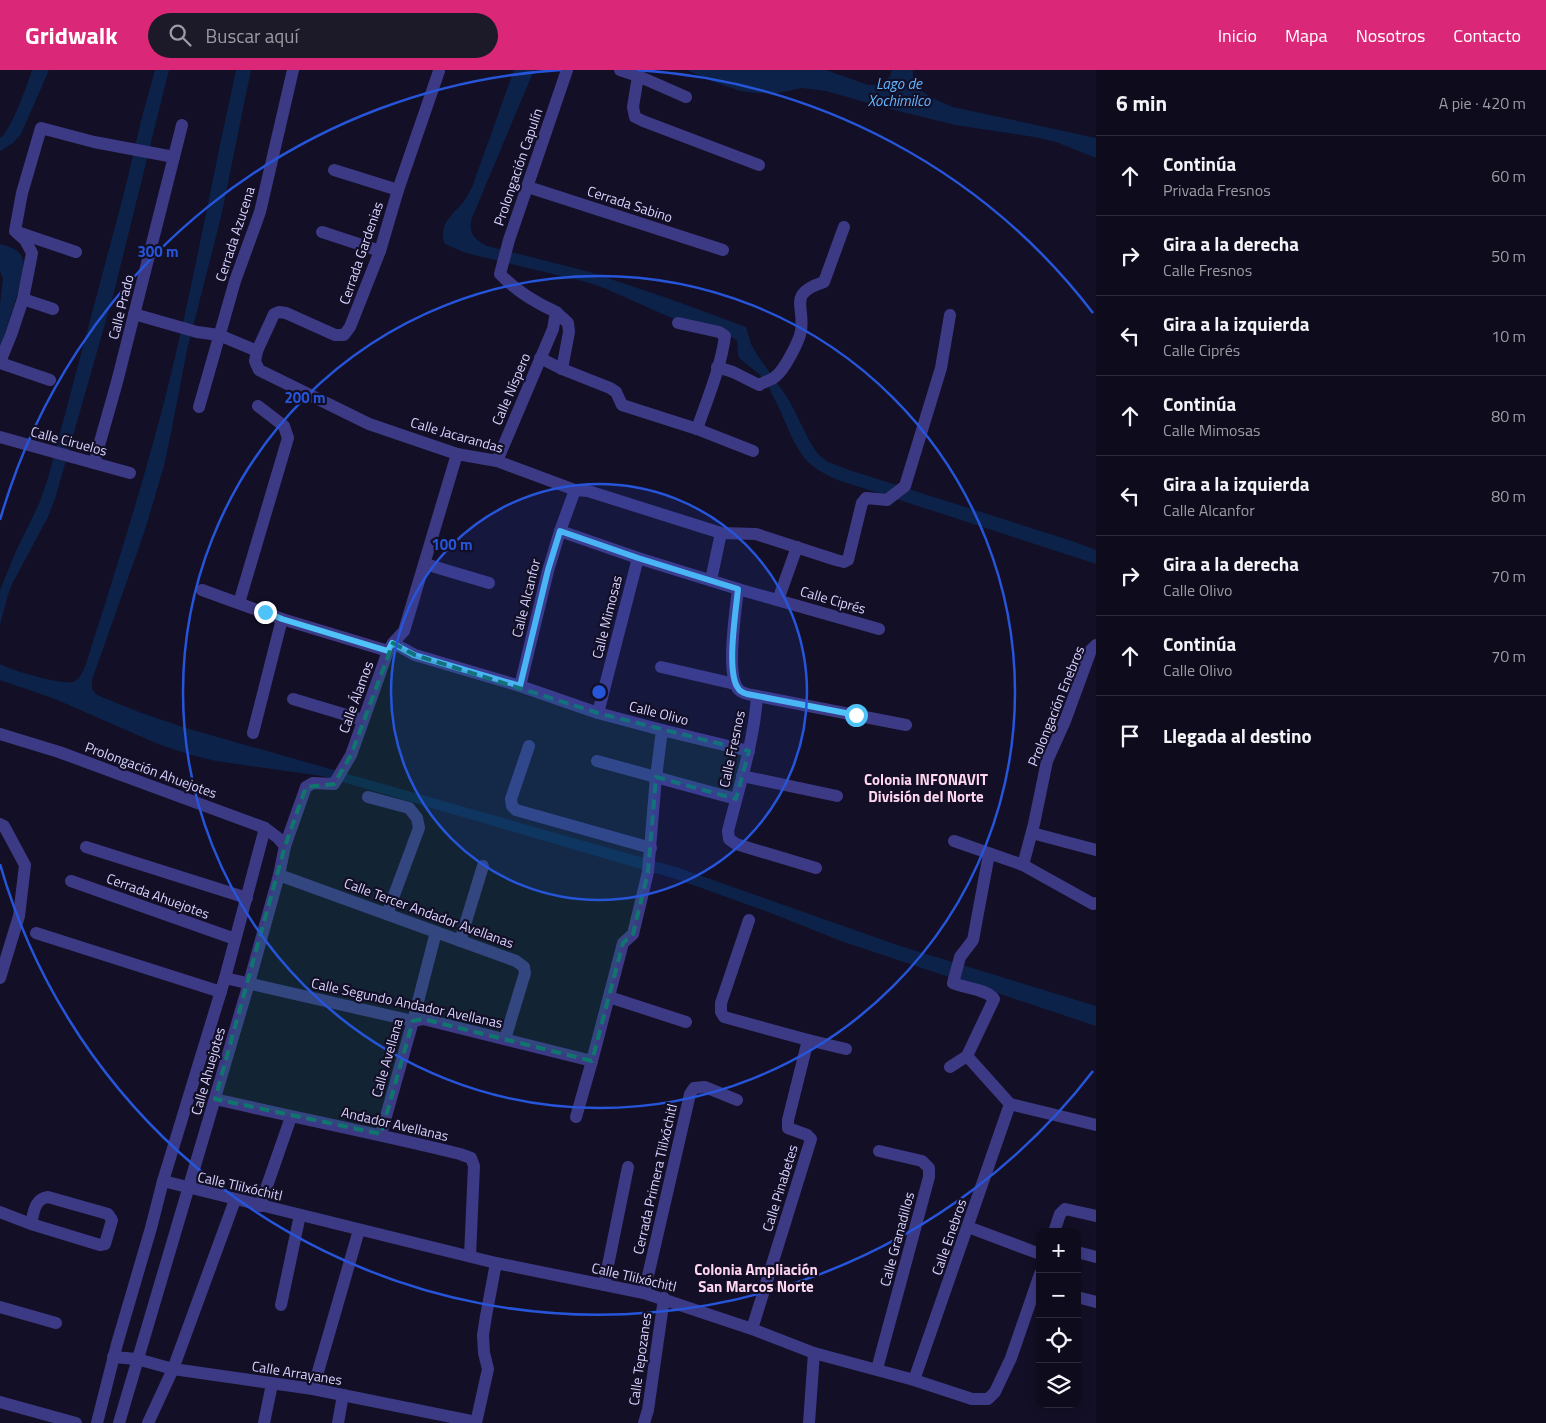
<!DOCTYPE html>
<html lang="es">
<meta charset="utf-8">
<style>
:root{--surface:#0e0b1c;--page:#1c1929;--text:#f1f3f6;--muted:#9b9ba3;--line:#2e2b3b;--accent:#db2777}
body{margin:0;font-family:"Titillium Web",sans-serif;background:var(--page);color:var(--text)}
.controls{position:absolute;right:15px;bottom:15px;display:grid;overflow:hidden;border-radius:10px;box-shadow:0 2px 12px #0003}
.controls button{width:45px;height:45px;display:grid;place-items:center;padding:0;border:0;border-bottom:1px solid var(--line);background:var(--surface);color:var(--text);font:25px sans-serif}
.stop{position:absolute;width:15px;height:15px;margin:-11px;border:4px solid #4fc3f7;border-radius:50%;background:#fff}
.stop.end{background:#4fc3f7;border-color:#fff;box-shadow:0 1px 5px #0008}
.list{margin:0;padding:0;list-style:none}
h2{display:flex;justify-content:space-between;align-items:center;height:65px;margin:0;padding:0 20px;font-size:21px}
h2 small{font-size:16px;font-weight:400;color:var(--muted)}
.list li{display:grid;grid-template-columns:32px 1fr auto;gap:15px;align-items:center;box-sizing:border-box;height:80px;padding:0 20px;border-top:1px solid var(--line)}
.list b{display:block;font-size:19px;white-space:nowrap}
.list p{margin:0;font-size:16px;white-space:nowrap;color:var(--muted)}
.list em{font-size:16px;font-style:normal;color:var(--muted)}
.icon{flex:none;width:28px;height:28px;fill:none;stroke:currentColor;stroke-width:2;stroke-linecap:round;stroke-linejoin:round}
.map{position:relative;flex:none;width:1096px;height:1353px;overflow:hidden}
header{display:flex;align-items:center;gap:30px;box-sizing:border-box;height:70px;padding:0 25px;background:var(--accent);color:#fff}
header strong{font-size:24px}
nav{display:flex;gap:28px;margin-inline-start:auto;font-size:18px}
.search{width:350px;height:45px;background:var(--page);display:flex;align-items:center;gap:12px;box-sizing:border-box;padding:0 18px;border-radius:28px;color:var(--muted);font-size:19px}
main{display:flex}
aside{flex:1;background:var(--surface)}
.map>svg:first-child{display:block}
.water{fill:#0c2248}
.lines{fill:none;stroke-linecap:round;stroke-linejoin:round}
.minor{stroke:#3d3a85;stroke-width:12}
.route{stroke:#4fc3f7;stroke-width:6}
.marked{fill:#0f766e;fill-opacity:0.2;stroke:#0f766e;stroke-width:4;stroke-dasharray:10 6;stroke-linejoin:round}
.ring{fill:none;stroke:#2655da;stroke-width:2.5}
.labels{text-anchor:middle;stroke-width:4.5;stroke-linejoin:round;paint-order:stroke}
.street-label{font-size:14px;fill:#d9d4ff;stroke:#130f26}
.water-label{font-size:15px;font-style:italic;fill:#62b6ff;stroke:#130f26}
.neighbourhood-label{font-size:15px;font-weight:bold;fill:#ffd6f0;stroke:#130f26}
.centre{fill:#2655da;stroke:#130f26;stroke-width:2.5}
.ring-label{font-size:15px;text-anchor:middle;font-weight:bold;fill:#2655da;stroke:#130f26;stroke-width:4.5;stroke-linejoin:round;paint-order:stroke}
</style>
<header>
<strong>Gridwalk</strong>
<div class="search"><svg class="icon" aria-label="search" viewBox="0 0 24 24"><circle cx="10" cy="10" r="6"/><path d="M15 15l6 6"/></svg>Buscar aquí</div>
<nav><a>Inicio</a><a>Mapa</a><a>Nosotros</a><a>Contacto</a></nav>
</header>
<main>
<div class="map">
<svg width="1096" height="1353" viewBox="0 0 1096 1353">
<rect width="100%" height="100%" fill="#130f26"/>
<g class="water">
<path d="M 32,0 L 49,0 L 21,64 L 13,73 L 0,81 L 0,68 C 10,63 28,13 32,0 Z"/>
<polygon points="155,0 169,0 113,226 55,429 47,449 12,514 8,525 0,555 0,520 16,481 39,434 48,408 124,123 142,47"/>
<path d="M 236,0 L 251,0 L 221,147 L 187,280 L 171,363 L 164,396 L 144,463 L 92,610 L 92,619 L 97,625 L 139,642 L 186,658 L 679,798 L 900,876 L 1096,936 L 1096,956 L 841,871 L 771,843 L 679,810 L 322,706 L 216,691 L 191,685 L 158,674 L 55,629 L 0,610 L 0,594 C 10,600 62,615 73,612 C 79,610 82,603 85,597 C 112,512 139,427 162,340 C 191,228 211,113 236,0 Z"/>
<path d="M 514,0 L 534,0 L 472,148 C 468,163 474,169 487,176 L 590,202 L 667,228 L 746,257 L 751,274 L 756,283 L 789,330 L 810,372 L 818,384 L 828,392 L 849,400 L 1069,470 L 1096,480 L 1096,494 L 838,410 C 805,396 799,384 785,352 C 780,339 773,326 767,314 L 760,305 L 740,289 L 738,285 L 737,271 L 729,265 L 683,253 L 606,219 L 590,213 L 466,183 L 445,174 C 438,157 450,146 461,135 C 466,129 469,123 472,117 Z"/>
<path d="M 687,0 L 826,0 L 868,15 L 875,15 L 882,13 L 890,6 L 892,0 L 913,0 C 910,21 937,30 953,37 L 1096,68 L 1096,88 L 1056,72 L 1034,67 L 955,55 L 882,37 L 826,21 L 802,18 L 778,23 L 756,23 L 740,21 L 711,11 Z"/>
<path d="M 0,174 C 20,179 26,185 23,206 L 0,280 L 0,233 L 3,209 L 0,200 Z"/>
</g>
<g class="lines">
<g class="minor">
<polyline points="620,0 638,6 633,37 635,47 643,51 759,95"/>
<polyline points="639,0 638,6 686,27"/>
<polyline points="439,1 398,120 380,181 350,257 344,265 335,265 286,243 279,242 274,244 257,281 255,291 259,300 369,354 457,384 497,391 575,420 588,421 721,463 756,464 836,490 844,492 848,490 862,433 866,428 887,430 905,416 941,298 950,245"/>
<polyline points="334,100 398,120"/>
<polyline points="528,117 723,180"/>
<polyline points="17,162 76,182"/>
<polyline points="322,162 380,181"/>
<polyline points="23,229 53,239"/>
<polyline points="556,242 568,253 569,262 562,299"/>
<polyline points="134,244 197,262 219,265 257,281"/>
<path d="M 678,253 L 719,262 L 725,266 C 721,297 707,330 697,359"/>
<polyline points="540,288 562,299 610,318 616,322 622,335 697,359 753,381"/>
<polyline points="0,292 11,265 23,229 32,183 25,170 15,161 22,123 41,58 94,72 174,87"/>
<polyline points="0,293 50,310"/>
<path d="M 717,297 L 733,302 L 759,315 C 764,312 772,310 776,306 C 784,300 799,272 801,261 C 805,235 787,224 824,212 L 844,157"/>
<polyline points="199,337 235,211 260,142 293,0"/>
<polyline points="0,367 130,403"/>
<path d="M 497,391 L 553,259 L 556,242 C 534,232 516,221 500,204 L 509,170 L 567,0"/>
<polyline points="94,393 117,312 182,55"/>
<polyline points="560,461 638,488 738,519 879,559"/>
<polyline points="425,494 489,513"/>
<polyline points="711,510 721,463"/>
<path d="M 738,519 C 736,538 725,607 739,620 C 743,624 752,625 757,626 C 754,672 739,717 728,761 L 729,769 L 736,774 L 816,798"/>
<polyline points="202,520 282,549 388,581"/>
<polyline points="778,530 797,477"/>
<polyline points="239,533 288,368 284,356 258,336"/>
<polyline points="393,573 415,585 520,616 598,643 662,660 749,681"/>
<polyline points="661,597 735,614"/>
<polyline points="520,616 548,501 560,461 575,420"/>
<polyline points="757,626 906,655"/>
<polyline points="293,629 363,650"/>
<polyline points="598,643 638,488"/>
<polyline points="253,663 282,549"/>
<polyline points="0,664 59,682 265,758 278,768 285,776"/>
<polyline points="529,676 511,729 512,736 516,740 651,778"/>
<polyline points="597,691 736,729"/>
<polyline points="742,706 837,726"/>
<polyline points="368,727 409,738 417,748 419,758 387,844"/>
<polyline points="0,754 4,756 25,795 19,846 0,908"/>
<polyline points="1032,763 1096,780"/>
<polyline points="954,771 1023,795 1093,834 1096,833"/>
<polyline points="86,777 247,828"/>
<polyline points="1023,795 1034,754 1047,691 1065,651 1091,580 1096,575"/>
<polyline points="279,805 516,891 524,897 525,903 505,969"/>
<polyline points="71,811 235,869"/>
<polyline points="749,850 721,933 721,942 724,947 808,970 788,1050 788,1058 807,1065 811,1069 752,1259"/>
<polyline points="36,863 221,922"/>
<polyline points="460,871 483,796"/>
<polyline points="225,908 413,951 423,949 592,991 623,873 633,864 648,802 656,707 662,660"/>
<polyline points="609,927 686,952"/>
<polyline points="808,970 846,979"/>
<path d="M 967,986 L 994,929 C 987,919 964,918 953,913 L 960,887 L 973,870 L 989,784"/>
<polyline points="950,997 967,986 1010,1034 1096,1055"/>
<path d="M 215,1029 C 297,1048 379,1064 460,1084 L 471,1088 L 474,1096 L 470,1186"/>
<polyline points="576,1047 592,991"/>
<polyline points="381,1064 413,951 436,862"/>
<polyline points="163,1111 496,1193 644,1223 752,1259 814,1283 914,1310 972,1329 988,1329 995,1322 1011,1288 1040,1204"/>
<polyline points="260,1136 291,1047"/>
<path d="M 0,1142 L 31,1154 L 100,1175 L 105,1174 L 112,1150 L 108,1144 L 48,1127 C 34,1129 34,1142 31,1154"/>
<polyline points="968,1157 1040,1184"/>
<polyline points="1054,1162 1060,1144 1065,1139 1096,1146"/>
<polyline points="1077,1182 1096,1187"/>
<polyline points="604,1215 628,1097"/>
<polyline points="644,1223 690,1024 694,1018 705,1017 737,1030"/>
<polyline points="1077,1227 1096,1232"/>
<polyline points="281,1235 300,1145"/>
<polyline points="0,1237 56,1253"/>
<polyline points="113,1287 137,1289 173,1299 313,1319 476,1352"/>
<polyline points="877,1299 929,1107 929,1098 922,1091 879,1081"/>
<polyline points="914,1310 1010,1034"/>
<polyline points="313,1319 359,1160"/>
<polyline points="0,1332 76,1353"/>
<polyline points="97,1353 117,1274 151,1158 163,1111 225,908 265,758"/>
<polyline points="119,1353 249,913 279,805 285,776 306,717 313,713 334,714 351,685 388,581 393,573 404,561 457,384"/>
<polyline points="148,1353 173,1299 235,1130"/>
<polyline points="264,1353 272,1314"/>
<polyline points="338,1353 343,1325"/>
<polyline points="476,1353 488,1299 484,1283 483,1265 486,1246 496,1193"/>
<polyline points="644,1353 648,1340 664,1228"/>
<polyline points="809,1353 814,1283"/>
</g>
</g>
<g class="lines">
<path class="route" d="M 265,542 L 282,549 L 388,581 L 392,573 L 414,585 L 520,616 L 548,500 L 560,461 L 638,488 L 738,519 C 736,540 726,602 738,618 C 740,622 744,623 747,624 L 856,645"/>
</g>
<path class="marked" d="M 393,573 L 415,585 L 598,643 L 749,681 L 736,729 L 656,707 L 648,802 L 633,864 L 623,873 L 592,991 L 423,949 L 413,951 L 381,1064 L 215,1029 L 285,776 L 306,717 L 334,714 L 351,685 Z"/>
<circle cx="599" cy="622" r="208" fill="#2655da" fill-opacity=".12"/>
<g class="ring">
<circle cx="599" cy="622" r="208"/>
<circle cx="599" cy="622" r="416"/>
<path d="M1093 1001A623 623 0 0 1 0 794M0 450A623 623 0 0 1 561 0M637 0A623 623 0 0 1 1093 243"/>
</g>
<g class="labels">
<g class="street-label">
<text transform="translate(518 97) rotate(-71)" y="5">Prolongación Capulín</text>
<text transform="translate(630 134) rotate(18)" y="5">Cerrada Sabino</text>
<text transform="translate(235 164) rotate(-72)" y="5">Cerrada Azucena</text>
<text transform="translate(361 183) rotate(-71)" y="5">Cerrada Gardenias</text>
<text transform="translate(121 237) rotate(-76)" y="5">Calle Prado</text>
<text transform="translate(511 319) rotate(-67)" y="5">Calle Níspero</text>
<text transform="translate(457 365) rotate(16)" y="5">Calle Jacarandas</text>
<text transform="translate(69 371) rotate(15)" y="5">Calle Ciruelos</text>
<text transform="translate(526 528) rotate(-76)" y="5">Calle Alcanfor</text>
<text transform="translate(833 530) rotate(16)" y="5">Calle Ciprés</text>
<text transform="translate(607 547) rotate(-76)" y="5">Calle Mimosas</text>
<text transform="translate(356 627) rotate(-70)" y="5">Calle Álamos</text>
<text transform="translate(1056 636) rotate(-68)" y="5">Prolongación Enebros</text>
<text transform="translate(659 643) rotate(14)" y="5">Calle Olivo</text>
<text transform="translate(732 679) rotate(-78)" y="5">Calle Fresnos</text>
<text transform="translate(151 700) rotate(20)" y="5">Prolongación Ahuejotes</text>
<text transform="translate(158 826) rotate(20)" y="5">Cerrada Ahuejotes</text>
<text transform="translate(429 843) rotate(20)" y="5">Calle Tercer Andador Avellanas</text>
<text transform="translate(407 933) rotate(12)" y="5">Calle Segundo Andador Avellanas</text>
<text transform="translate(387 988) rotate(-74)" y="5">Calle Avellana</text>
<text transform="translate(208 1001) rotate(-74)" y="5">Calle Ahuejotes</text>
<text transform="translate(395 1054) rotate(13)" y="5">Andador Avellanas</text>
<text transform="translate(655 1109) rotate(-77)" y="5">Cerrada Primera Tlilxóchitl</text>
<text transform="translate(240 1116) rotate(13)" y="5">Calle Tlilxóchitl</text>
<text transform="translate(780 1118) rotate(-73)" y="5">Calle Pinabetes</text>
<text transform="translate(949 1167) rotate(-71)" y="5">Calle Enebros</text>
<text transform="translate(897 1169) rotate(-75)" y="5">Calle Granadillos</text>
<text transform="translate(634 1207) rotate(13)" y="5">Calle Tlilxóchitl</text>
<text transform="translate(640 1289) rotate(-82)" y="5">Calle Tepozanes</text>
<text transform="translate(297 1303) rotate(9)" y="5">Calle Arrayanes</text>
</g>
<g class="water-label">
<text x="899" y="19">Lago de<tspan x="899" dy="17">Xochimilco</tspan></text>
</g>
<g class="neighbourhood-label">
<text x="926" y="715">Colonia INFONAVIT<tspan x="926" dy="17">División del Norte</tspan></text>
<text x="756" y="1205">Colonia Ampliación<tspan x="756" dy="17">San Marcos Norte</tspan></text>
</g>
</g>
<circle cx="599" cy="622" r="8" class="centre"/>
<g class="ring-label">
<text x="158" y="187">300 m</text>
<text x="305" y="333">200 m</text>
<text x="452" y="480">100 m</text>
</g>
</svg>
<div class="controls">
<button>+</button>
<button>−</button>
<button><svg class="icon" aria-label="locate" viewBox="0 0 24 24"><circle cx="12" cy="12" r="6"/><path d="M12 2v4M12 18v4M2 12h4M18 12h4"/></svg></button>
<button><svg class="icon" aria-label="layers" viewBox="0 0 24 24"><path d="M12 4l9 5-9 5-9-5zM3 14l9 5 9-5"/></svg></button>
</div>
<div class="stop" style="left:856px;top:645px"></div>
<div class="stop end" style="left:265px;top:542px"></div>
</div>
<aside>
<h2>6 min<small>A pie · 420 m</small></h2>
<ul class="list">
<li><svg class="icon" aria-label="ahead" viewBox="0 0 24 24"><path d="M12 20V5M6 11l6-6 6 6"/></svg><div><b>Continúa</b><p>Privada Fresnos</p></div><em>60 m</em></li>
<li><svg class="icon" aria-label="right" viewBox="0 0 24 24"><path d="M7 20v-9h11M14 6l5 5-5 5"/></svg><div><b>Gira a la derecha</b><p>Calle Fresnos</p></div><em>50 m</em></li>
<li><svg class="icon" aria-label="left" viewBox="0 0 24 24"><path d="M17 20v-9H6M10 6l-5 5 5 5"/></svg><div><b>Gira a la izquierda</b><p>Calle Ciprés</p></div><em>10 m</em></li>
<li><svg class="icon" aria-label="ahead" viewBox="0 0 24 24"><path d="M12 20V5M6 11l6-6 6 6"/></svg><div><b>Continúa</b><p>Calle Mimosas</p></div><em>80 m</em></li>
<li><svg class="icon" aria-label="left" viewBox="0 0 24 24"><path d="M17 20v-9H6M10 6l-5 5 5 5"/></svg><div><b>Gira a la izquierda</b><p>Calle Alcanfor</p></div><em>80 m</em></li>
<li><svg class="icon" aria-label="right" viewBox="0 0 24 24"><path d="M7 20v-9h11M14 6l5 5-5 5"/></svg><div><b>Gira a la derecha</b><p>Calle Olivo</p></div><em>70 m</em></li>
<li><svg class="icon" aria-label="ahead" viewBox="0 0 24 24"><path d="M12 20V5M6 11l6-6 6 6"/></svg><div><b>Continúa</b><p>Calle Olivo</p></div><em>70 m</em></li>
<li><svg class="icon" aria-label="arrive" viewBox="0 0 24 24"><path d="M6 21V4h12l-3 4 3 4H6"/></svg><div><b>Llegada al destino</b></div></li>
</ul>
</aside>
</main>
